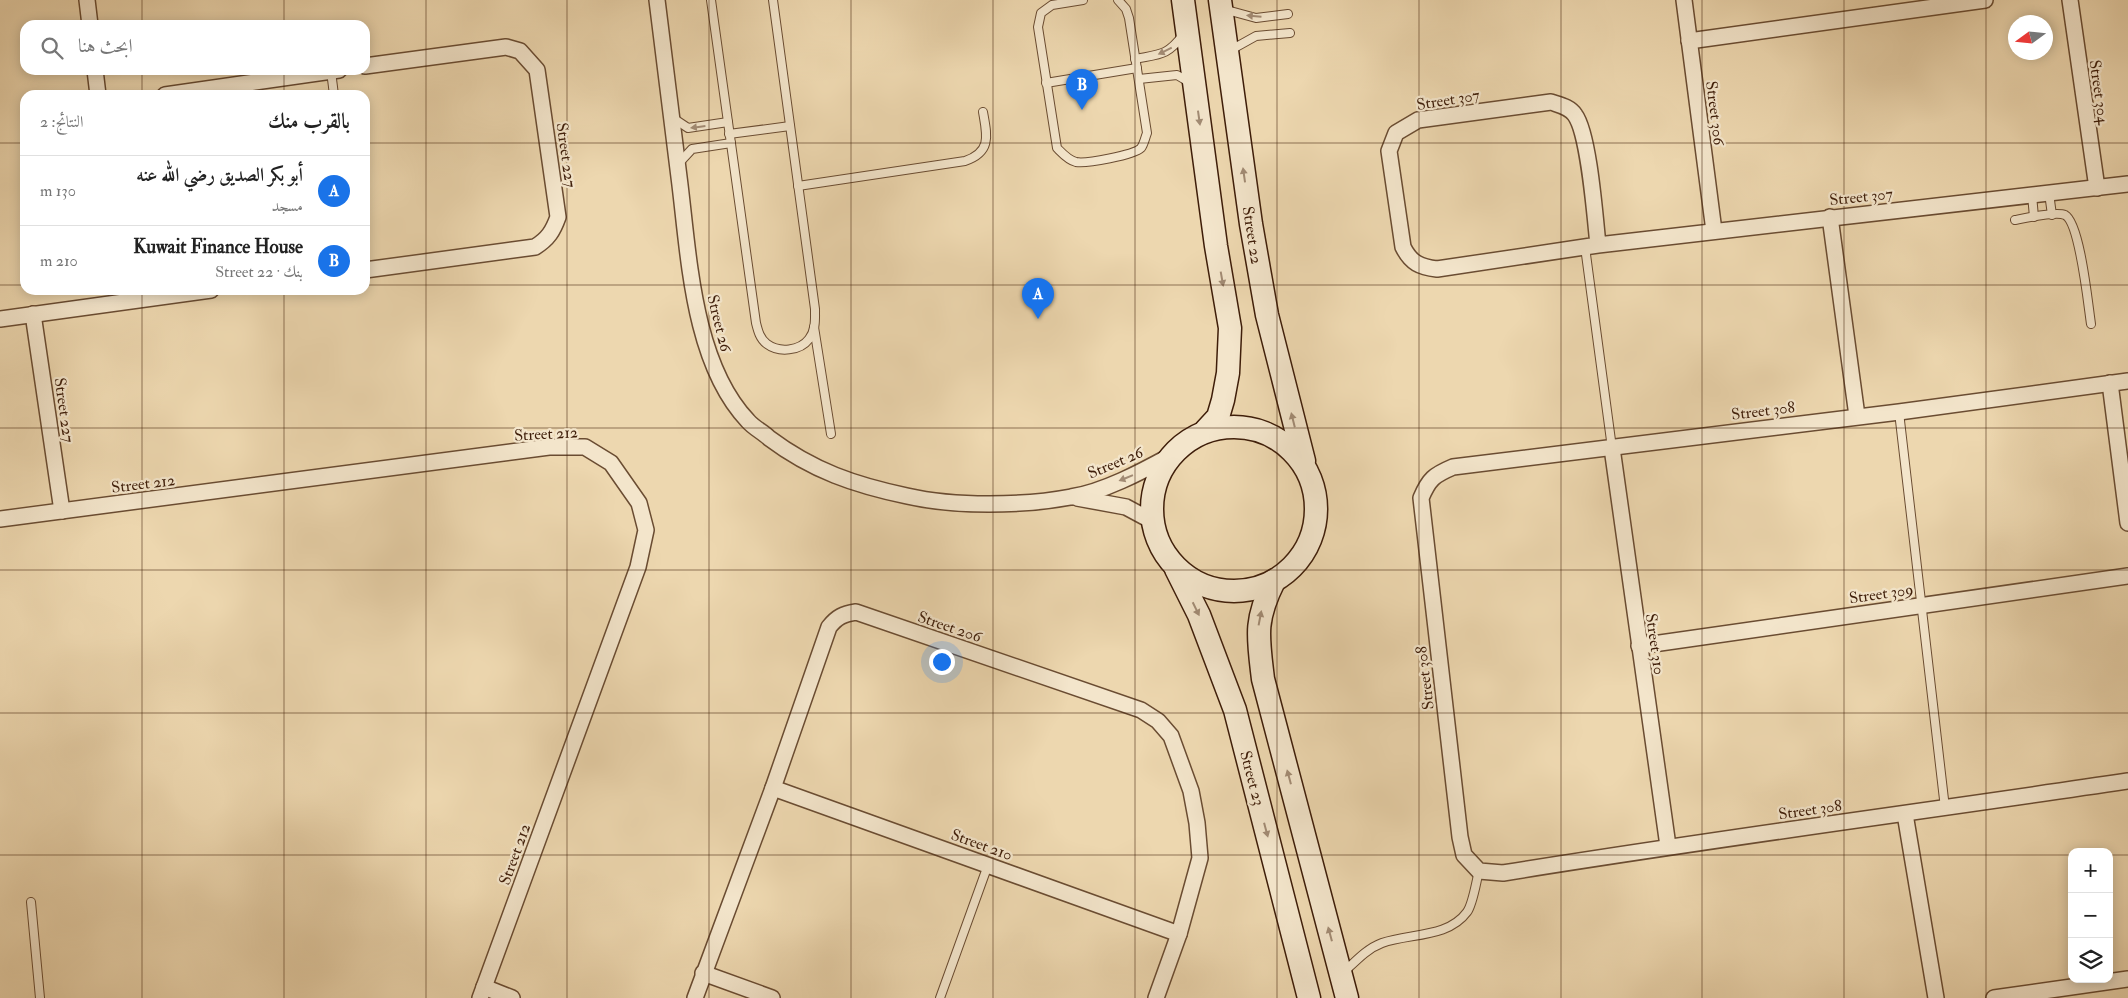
<!DOCTYPE html>
<html lang="ar">
<meta charset="utf-8">
<style>
:root{--surface:#fff;--page:#f2f2f2;--text:#222;--muted:#767676;--line:#e0e0e0;--accent:#1a73e8}
body{margin:0;font-family:"IM FELL Double Pica",Amiri,serif;background:var(--page);color:var(--text);direction:rtl}
.controls{position:absolute;right:15px;bottom:15px;display:grid;overflow:hidden;border-radius:10px;box-shadow:0 2px 12px #0003}
.controls button{width:45px;height:45px;display:grid;place-items:center;padding:0;border:0;border-bottom:1px solid var(--line);background:var(--surface);color:var(--text);font:25px sans-serif}
.compass{position:absolute;left:2008px;top:15px;width:45px;height:45px;border-radius:50%;background:var(--surface);box-shadow:0 2px 12px #0003;rotate:255deg}
.you{position:absolute;left:941px;top:661px;width:18px;height:18px;margin:-12px;border:4px solid #fff;border-radius:50%;background:#1a73e8;box-shadow:0 0 0 8px #1a73e833}
.badge{display:grid;place-items:center;width:32px;height:32px;border-radius:50%;background:var(--accent);color:#fff;font-size:16px;font-weight:700}
.pin{position:absolute;translate:-50% -41px;filter:drop-shadow(0 1px 2px #0008)}
.pin::after{content:'';position:absolute;top:26px;width:18px;height:15px;background:inherit;clip-path:polygon(0 0,100% 0,50% 100%)}
.list{margin:0;padding:0;list-style:none}
h2{display:flex;justify-content:space-between;align-items:center;height:65px;margin:0;padding:0 20px;font-size:21px}
h2 small{font-size:16px;font-weight:400;color:var(--muted)}
.list li{display:grid;grid-template-columns:32px 1fr auto;gap:15px;align-items:center;box-sizing:border-box;height:70px;padding:0 20px;border-top:1px solid var(--line)}
.list b{display:block;font-size:19px;white-space:nowrap}
.list p{margin:0;font-size:16px;white-space:nowrap;color:var(--muted)}
.list em{font-size:16px;font-style:normal;color:var(--muted)}
.icon{flex:none;width:28px;height:28px;fill:none;stroke:currentColor;stroke-width:2;stroke-linecap:round;stroke-linejoin:round}
.map{position:relative;flex:none;width:2128px;height:998px;overflow:hidden;direction:ltr}
.search{position:absolute;background:var(--surface);box-shadow:0 2px 12px #0003;left:20px;top:20px;width:350px;height:55px;display:flex;align-items:center;gap:12px;box-sizing:border-box;padding:0 18px;border-radius:15px;color:var(--muted);font-size:19px}
.panel{position:absolute;background:var(--surface);box-shadow:0 2px 12px #0003;left:20px;top:90px;width:350px;height:205px;border-radius:15px;direction:rtl}
.map>svg:first-child{display:block}
.lines{fill:none;stroke-linecap:round;stroke-linejoin:round}
.lane-casing{stroke:#6a4c32;stroke-width:10}
.street-casing{stroke:#6a4c32;stroke-width:18}
.secondary-casing{stroke:#3e1d09;stroke-width:25}
.lane{stroke:#f3e5cb;stroke-width:8}
.street{stroke:#f3e5cb;stroke-width:15}
.secondary{stroke:#f3e5cb;stroke-width:22}
.oneway{fill:#a28b74}
.grid{fill:none;stroke:#3e1d09;stroke-width:1;stroke-opacity:0.55}
.labels{text-anchor:middle;stroke-width:4.5;stroke-linejoin:round;paint-order:stroke}
.street-label{font-size:16px;fill:#3e1d09;stroke:#f3e5cb}
</style>
<div class="map">
<svg width="2128" height="998" viewBox="0 0 2128 998">
<rect width="100%" height="100%" fill="#edd7af"/>
<filter id="stains"><feTurbulence type="fractalNoise" baseFrequency=".004" numOctaves="4"/><feColorMatrix values="0 0 0 0 .2 0 0 0 0 .09 0 0 0 0 .02 0 0 0 .5 -.17"/></filter>
<radialGradient id="worn" r=".72"><stop offset=".6" stop-color="#630" stop-opacity="0"/><stop offset="1" stop-color="#630" stop-opacity=".3"/></radialGradient>
<g class="lines">
<defs>
<g id="lane">
<path d="M 711,0 L 756,323 C 758,331 760,339 767,344 C 779,353 800,351 809,339 C 816,330 815,319 815,309 L 773,0"/>
<path d="M 1083,0 L 1052,5 L 1041,13 L 1038,27 L 1057,148 C 1062,153 1068,160 1076,162 C 1086,164 1134,155 1141,148 C 1144,144 1145,138 1147,133 L 1129,18 L 1126,9 L 1118,0"/>
<polyline points="1223,9 1256,18 1288,14"/>
<polyline points="1229,51 1256,36 1290,33"/>
<path d="M 1135,59 C 1160,54 1167,56 1183,35"/>
<polyline points="331,71 334,95"/>
<polyline points="1139,79 1177,75 1189,82"/>
<polyline points="1046,83 1137,68"/>
<polyline points="673,118 688,128 728,122"/>
<polyline points="729,134 790,126"/>
<polyline points="679,163 692,149 731,143"/>
<path d="M 798,186 L 965,161 C 992,152 987,135 983,112"/>
<polyline points="2049,193 2052,215"/>
<polyline points="2032,195 2034,217"/>
<path d="M 2015,220 C 2025,218 2056,211 2065,215 C 2080,223 2088,304 2091,324"/>
<polyline points="1585,247 1612,448"/>
<polyline points="814,327 831,434"/>
<polyline points="1899,412 1945,808"/>
<polyline points="31,902 40,998"/>
<path d="M 1343,973 C 1355,962 1366,949 1382,943 C 1410,933 1448,938 1467,912 C 1473,904 1476,882 1479,871"/>
<polyline points="940,998 988,865"/>
</g>
<g id="street">
<polyline points="87,0 90,25"/>
<path d="M 657,0 C 664,59 672,118 679,177 C 689,254 692,362 748,421 C 754,428 763,432 769,438 C 813,471 855,485 907,496 C 955,507 1023,506 1071,497 C 1103,492 1141,472 1170,456"/>
<polyline points="1684,0 1714,231"/>
<polyline points="2070,0 2097,188"/>
<polyline points="1689,41 1985,0"/>
<path d="M 365,66 L 506,47 L 520,51 L 537,70 L 558,217 C 553,231 548,239 535,247 L 365,270"/>
<polyline points="95,70 98,95"/>
<polyline points="165,95 339,70"/>
<polyline points="1830,217 1857,416"/>
<path d="M 1598,245 C 1595,217 1589,134 1575,115 C 1570,107 1560,105 1551,102 L 1418,120 L 1396,133 L 1389,151 L 1403,247 C 1411,263 1420,267 1437,269 L 1598,245 L 2128,184"/>
<polyline points="33,314 62,511"/>
<polyline points="0,319 211,290"/>
<path d="M 2128,381 L 1899,412 L 1453,467 C 1434,475 1429,479 1421,498 L 1460,837 L 1464,855 L 1479,871 L 1503,873 C 1711,839 1920,812 2128,781"/>
<polyline points="2110,383 2128,523"/>
<polyline points="1612,448 1668,846"/>
<polyline points="1077,498 1126,507 1152,521"/>
<polyline points="0,519 549,447 585,447 611,463 639,503 646,530 638,567 480,998"/>
<polyline points="1639,646 2128,576"/>
<polyline points="773,788 1179,934"/>
<polyline points="1905,814 1936,998"/>
<polyline points="703,973 772,998"/>
<polyline points="484,987 512,998"/>
<path d="M 695,998 L 773,788 L 829,627 C 837,617 843,614 856,612 L 1141,710 L 1158,721 L 1171,736 L 1191,791 L 1197,823 L 1200,858 L 1179,934 L 1156,998"/>
<polyline points="1994,998 2128,979"/>
</g>
<g id="secondary">
<polyline points="1183,0 1216,246 1230,328 1228,373 1223,400 1218,417 1206,430"/>
<polyline points="1220,0 1251,224 1267,315 1304,461"/>
<circle cx="1234" cy="509" r="82"/>
<polyline points="1176,569 1199,615 1235,710 1309,998"/>
<path d="M 1274,581 C 1254,621 1258,637 1263,679 L 1347,998"/>
</g>
</defs>
<use href="#lane" class="lane-casing"/>
<use href="#street" class="street-casing"/>
<use href="#secondary" class="secondary-casing"/>
<use href="#lane" class="lane"/>
<use href="#street" class="street"/>
<use href="#secondary" class="secondary"/>
</g>
<defs><path id="oneway-solid" d="M-6-.8H1V-3.2L6.5 0L1 3.2V.8H-6Z" transform="scale(1.25)"/></defs>
<g class="oneway">
<use href="#oneway-solid" transform="translate(1254 16) rotate(-175)"/>
<use href="#oneway-solid" transform="translate(1165 51) rotate(154)"/>
<use href="#oneway-solid" transform="translate(1199 118) rotate(82)"/>
<use href="#oneway-solid" transform="translate(698 127) rotate(173)"/>
<use href="#oneway-solid" transform="translate(1244 175) rotate(-98)"/>
<use href="#oneway-solid" transform="translate(1222 279) rotate(80)"/>
<use href="#oneway-solid" transform="translate(1293 420) rotate(-104)"/>
<use href="#oneway-solid" transform="translate(1126 478) rotate(158)"/>
<use href="#oneway-solid" transform="translate(1196 609) rotate(64)"/>
<use href="#oneway-solid" transform="translate(1260 618) rotate(-79)"/>
<use href="#oneway-solid" transform="translate(1289 777) rotate(-105)"/>
<use href="#oneway-solid" transform="translate(1266 830) rotate(75)"/>
<use href="#oneway-solid" transform="translate(1330 934) rotate(-105)"/>
</g>
<path class="grid" d="M 142,0 L 142,25M 284,0 L 284,25M 426,0 L 426,998M 567,0 L 567,998M 709,0 L 709,998M 851,0 L 851,998M 993,0 L 993,998M 1135,0 L 1135,998M 1277,0 L 1277,998M 1419,0 L 1419,998M 1561,0 L 1561,998M 1702,0 L 1702,998M 1844,0 L 1844,998M 1986,0 L 1986,998M 142,70 L 142,95M 284,70 L 284,95M 0,143 L 25,143M 365,143 L 2128,143M 0,285 L 25,285M 365,285 L 2128,285M 142,290 L 142,998M 284,290 L 284,998M 0,428 L 2128,428M 0,570 L 2128,570M 0,713 L 2128,713M 0,855 L 2072,855M 2109,855 L 2128,855"/>
<g class="labels">
<g class="street-label">
<text transform="translate(2100 92) rotate(82)" y="6">Street 304</text>
<text transform="translate(1448 99) rotate(-9)" y="6">Street 307</text>
<text transform="translate(1716 113) rotate(83)" y="6">Street 306</text>
<text transform="translate(567 155) rotate(82)" y="6">Street 227</text>
<text transform="translate(1861 196) rotate(-6)" y="6">Street 307</text>
<text transform="translate(1253 235) rotate(81)" y="6">Street 22</text>
<text transform="translate(720 323) rotate(76)" y="6">Street 26</text>
<text transform="translate(65 410) rotate(82)" y="6">Street 227</text>
<text transform="translate(1763 410) rotate(-7)" y="6">Street 308</text>
<text transform="translate(546 433) rotate(-3)" y="6">Street 212</text>
<text transform="translate(1115 462) rotate(-23)" y="6">Street 26</text>
<text transform="translate(143 483) rotate(-7)" y="6">Street 212</text>
<text transform="translate(1881 593) rotate(-8)" y="6">Street 309</text>
<text transform="translate(950 626) rotate(19)" y="6">Street 206</text>
<text transform="translate(1656 644) rotate(82)" y="6">Street 310</text>
<text transform="translate(1424 678) rotate(-97)" y="6">Street 308</text>
<text transform="translate(1253 778) rotate(75)" y="6">Street 23</text>
<text transform="translate(1810 809) rotate(-8)" y="6">Street 308</text>
<text transform="translate(982 844) rotate(20)" y="6">Street 210</text>
<text transform="translate(514 854) rotate(-70)" y="6">Street 212</text>
</g>
</g>
<rect width="100%" height="100%" filter="url(#stains)"/>
<rect width="100%" height="100%" fill="url(#worn)"/>
</svg>
<div class="controls">
<button>+</button>
<button>−</button>
<button><svg class="icon" aria-label="layers" viewBox="0 0 24 24"><path d="M12 4l9 5-9 5-9-5zM3 14l9 5 9-5"/></svg></button>
</div>
<svg class="compass" viewBox="-18 -18 36 36"><path d="M0-13l5 13h-10z" fill="#e53935"/><path d="M0 13l5-13h-10z" fill="#767676"/></svg>
<div class="you"></div>
<div class="pin badge" style="left:1038px;top:319px">A</div>
<div class="pin badge" style="left:1082px;top:110px">B</div>
<div class="search"><svg class="icon" aria-label="search" viewBox="0 0 24 24"><circle cx="10" cy="10" r="6"/><path d="M15 15l6 6"/></svg>ابحث هنا</div>
<section class="panel">
<h2>بالقرب منك<small>النتائج: 2</small></h2>
<ul class="list">
<li><span class="badge">A</span><div><b>أبو بكر الصديق رضي الله عنه</b><p>مسجد</p></div><em>130 m</em></li>
<li><span class="badge">B</span><div><b>Kuwait Finance House</b><p>بنك · Street 22</p></div><em>210 m</em></li>
</ul>
</section>
</div>
